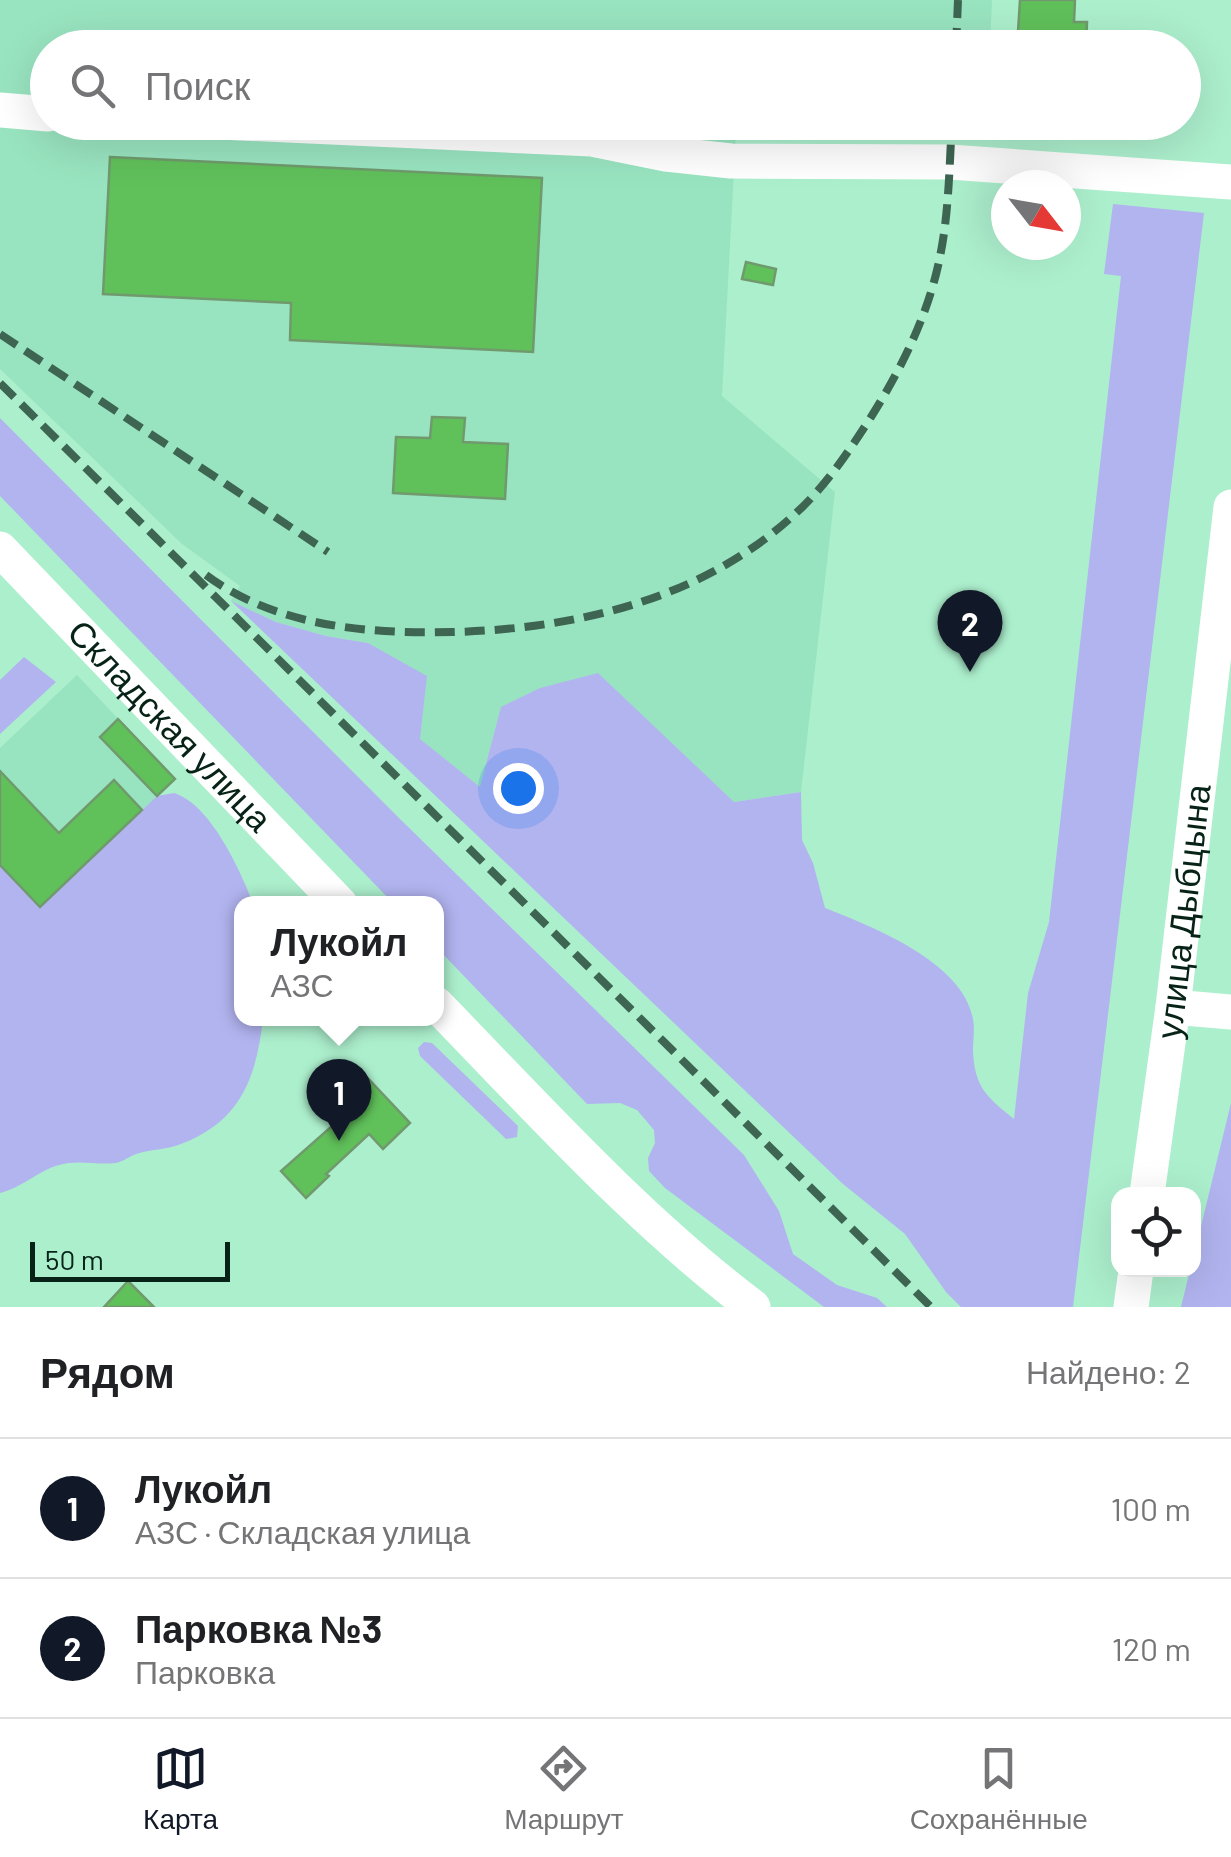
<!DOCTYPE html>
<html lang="ru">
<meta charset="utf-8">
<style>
:root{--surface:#fff;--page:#f6f6f6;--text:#202124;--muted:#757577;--line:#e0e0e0;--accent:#111827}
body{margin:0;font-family:Barlow,sans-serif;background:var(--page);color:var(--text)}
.controls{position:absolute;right:30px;bottom:30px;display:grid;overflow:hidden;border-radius:20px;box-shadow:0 10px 40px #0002}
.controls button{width:90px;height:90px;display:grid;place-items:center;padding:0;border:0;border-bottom:2px solid var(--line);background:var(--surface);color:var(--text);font:50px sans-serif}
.compass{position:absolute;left:991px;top:170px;width:90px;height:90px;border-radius:50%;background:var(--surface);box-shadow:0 10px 40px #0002;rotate:121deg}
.scale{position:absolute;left:30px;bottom:25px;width:200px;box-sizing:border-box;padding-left:10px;border:5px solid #072317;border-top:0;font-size:28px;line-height:35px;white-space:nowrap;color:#072317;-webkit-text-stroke:8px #acefcd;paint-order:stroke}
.you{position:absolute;left:518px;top:788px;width:35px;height:35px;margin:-25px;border:8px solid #fff;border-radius:50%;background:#1a73e8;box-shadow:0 0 0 15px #1a73e833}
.badge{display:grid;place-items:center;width:65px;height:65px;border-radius:50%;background:var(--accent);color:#fff;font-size:32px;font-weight:700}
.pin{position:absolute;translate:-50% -82px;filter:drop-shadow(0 2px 5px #0008)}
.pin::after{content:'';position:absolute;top:52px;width:35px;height:30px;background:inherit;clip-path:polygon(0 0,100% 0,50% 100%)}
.popup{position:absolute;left:234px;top:896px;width:210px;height:130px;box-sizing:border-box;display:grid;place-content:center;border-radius:20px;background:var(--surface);filter:drop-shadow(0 2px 8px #0005);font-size:32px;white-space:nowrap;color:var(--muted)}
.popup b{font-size:38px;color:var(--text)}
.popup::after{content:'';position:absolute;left:50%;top:100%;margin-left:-20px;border:20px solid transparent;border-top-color:var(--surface)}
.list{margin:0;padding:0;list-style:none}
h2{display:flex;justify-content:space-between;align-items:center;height:130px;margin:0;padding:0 40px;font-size:42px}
h2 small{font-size:32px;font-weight:400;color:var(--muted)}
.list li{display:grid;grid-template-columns:65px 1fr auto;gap:30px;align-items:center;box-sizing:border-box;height:140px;padding:0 40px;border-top:2px solid var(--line)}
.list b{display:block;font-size:38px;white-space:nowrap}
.list p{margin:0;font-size:32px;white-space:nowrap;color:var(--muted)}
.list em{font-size:32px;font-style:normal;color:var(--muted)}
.icon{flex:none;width:55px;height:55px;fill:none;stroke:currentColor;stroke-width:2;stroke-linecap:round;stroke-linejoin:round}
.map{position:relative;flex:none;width:1231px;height:1307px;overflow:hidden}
.search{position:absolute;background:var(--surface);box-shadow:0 10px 40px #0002;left:30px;right:30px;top:30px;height:110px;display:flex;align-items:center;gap:25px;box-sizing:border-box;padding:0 35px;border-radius:55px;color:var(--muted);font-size:38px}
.sheet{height:410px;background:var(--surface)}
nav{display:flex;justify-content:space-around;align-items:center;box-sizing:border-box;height:140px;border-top:2px solid var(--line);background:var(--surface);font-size:28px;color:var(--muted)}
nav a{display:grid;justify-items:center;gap:5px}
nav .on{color:var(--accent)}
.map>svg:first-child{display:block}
.built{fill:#99e4c0}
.green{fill:#b2b4f0}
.building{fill:#60c05a;stroke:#709a6d;stroke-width:2.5}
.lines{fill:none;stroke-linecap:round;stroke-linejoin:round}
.minor{stroke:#fff;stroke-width:35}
.rail{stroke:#3d6552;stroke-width:8;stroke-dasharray:20 10;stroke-linecap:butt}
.labels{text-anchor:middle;stroke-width:10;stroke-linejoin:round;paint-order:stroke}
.street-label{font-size:35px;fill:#072317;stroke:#acefcd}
</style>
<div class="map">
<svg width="1231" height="1307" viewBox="0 0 1231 1307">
<rect width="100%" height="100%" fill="#acefcd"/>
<g class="built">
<polygon points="0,0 992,0 990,47 48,48 48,122 986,123 986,140 736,133 722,396 835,492 801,792 734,802 481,788 419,739 368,643 326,636 276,622 231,601 240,586 182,544 0,369"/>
<polygon points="77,675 175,779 40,907 0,865 0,748"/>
</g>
<g class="green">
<path d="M 1113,204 L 1204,213 L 1073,1307 L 961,1307 L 946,1292 L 905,1234 L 843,1184 L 231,601 L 276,622 L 326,636 L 368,643 L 427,676 L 420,739 L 480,787 L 501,707 L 540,688 L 598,673 L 734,802 L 801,792 L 802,840 L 813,863 L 825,908 C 873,927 963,962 973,1019 C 975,1029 973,1040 973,1050 C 974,1087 987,1097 1014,1119 L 1028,993 L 1049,922 L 1121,276 L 1104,274 Z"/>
<polygon points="0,418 400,819 744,1155 779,1211 793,1254 837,1285 877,1298 887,1307 824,1307 665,1188 649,1171 648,1158 655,1143 654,1130 637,1110 620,1103 587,1104 437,948 436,904 393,903 0,496"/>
<polygon points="24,657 56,682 0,734 0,680"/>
<path d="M 174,793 C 210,804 240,869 253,903 L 242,904 L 242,1018 L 263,1019 C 256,1078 241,1121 181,1144 C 166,1150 150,1149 136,1154 C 128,1157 123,1162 115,1163 C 100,1165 84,1161 69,1163 C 42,1166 25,1187 0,1193 L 0,865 L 40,907 L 157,796 Z"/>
<polygon points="424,1042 432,1043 518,1126 517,1137 506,1139 420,1056 418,1048"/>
<polygon points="1231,1103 1231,1307 1181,1307 1190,1270 1194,1270 1194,1255"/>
</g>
<g class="building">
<polygon points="1020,0 1075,0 1074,22 1087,22 1086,48 1017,48"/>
<polygon points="110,157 542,178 533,352 290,340 291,303 103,294"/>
<polygon points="746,262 776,269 773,285 742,279"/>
<polygon points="432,417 465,418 463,442 508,444 505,499 393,493 396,437 430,438"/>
<polygon points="118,719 175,779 157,796 100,737"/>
<polygon points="0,771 59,833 114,780 142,810 40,907 0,865"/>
<polygon points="362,1072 410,1123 383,1149 369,1134 326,1174 329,1176 306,1198 281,1171 348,1112 335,1098"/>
<polygon points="128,1281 154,1307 104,1307"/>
</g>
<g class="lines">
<g class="minor">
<polyline points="0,110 48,114"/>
<polyline points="219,122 592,139 666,154 731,161 950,162 1231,182"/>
<path id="s1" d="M 0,549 L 340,904"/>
<path d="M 436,1004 C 538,1109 637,1219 753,1307"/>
<polyline points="1173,1007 1231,1012"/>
<path id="s2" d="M 1147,1194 L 1173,1007 L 1231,507"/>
<polyline points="1131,1307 1136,1270"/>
</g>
<g class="rail">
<polyline points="956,48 958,0"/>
<polyline points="0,334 328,552"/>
<polyline points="0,383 931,1307"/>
<path d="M 206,575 C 276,627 369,634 453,632 C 576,629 704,599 796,513 C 826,486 849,451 871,417 C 900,371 926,319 938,266 C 949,218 949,171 952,122"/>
</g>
</g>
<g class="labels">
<g class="street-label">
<text dy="12" stroke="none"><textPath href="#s1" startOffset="245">Складская улица</textPath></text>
<text dy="12" stroke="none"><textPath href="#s2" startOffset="285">улица Дыбцына</textPath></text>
</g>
</g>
</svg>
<div class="controls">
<button><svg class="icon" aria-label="locate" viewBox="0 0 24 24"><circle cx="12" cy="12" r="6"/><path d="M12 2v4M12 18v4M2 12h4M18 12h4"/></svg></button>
</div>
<svg class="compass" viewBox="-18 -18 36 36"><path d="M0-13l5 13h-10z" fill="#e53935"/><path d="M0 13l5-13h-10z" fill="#757577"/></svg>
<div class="scale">50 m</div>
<div class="you"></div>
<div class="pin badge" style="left:339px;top:1141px">1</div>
<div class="popup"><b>Лукойл</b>АЗС</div>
<div class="pin badge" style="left:970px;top:672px">2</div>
<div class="search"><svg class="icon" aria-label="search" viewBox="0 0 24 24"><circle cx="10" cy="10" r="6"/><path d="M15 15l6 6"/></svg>Поиск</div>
</div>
<section class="sheet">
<h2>Рядом<small>Найдено: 2</small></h2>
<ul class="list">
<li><span class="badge">1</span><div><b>Лукойл</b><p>АЗС · Складская улица</p></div><em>100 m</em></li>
<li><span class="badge">2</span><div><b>Парковка №3</b><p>Парковка</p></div><em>120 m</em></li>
</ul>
</section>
<nav>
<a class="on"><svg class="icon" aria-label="map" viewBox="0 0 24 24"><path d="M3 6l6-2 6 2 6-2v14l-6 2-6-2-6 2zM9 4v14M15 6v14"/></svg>Карта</a>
<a><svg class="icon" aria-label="directions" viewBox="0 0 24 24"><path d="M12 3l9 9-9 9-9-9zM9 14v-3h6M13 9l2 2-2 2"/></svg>Маршрут</a>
<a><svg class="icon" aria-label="saved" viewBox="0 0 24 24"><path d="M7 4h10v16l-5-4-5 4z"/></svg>Сохранённые</a>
</nav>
